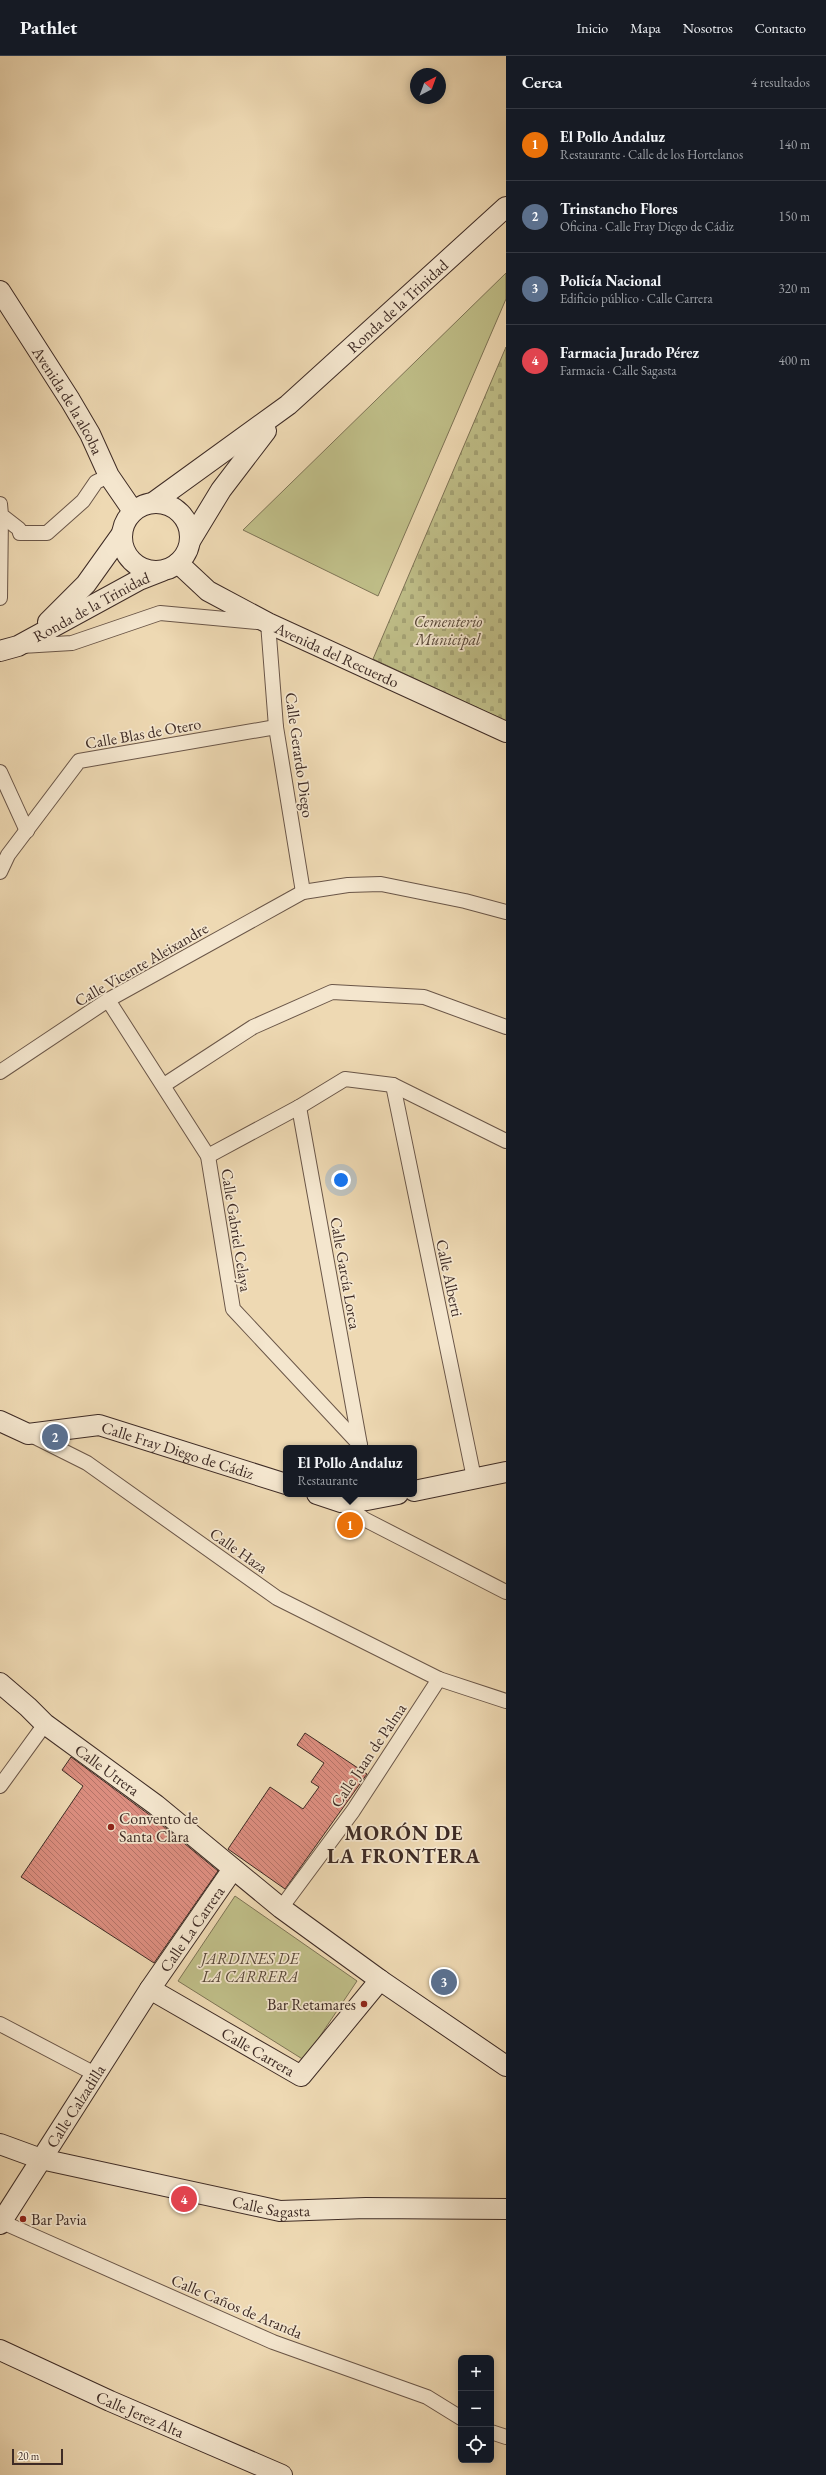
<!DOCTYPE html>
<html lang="es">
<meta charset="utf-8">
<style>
:root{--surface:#171b24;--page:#242831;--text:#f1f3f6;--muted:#9ea1a6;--line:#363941;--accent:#b45309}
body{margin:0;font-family:"EB Garamond",serif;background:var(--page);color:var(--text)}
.controls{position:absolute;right:12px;bottom:12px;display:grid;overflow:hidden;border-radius:6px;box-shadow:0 2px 10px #0003}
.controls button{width:36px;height:36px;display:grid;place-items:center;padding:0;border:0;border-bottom:1px solid var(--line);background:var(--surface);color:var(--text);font:20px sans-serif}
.compass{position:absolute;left:410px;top:12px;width:36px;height:36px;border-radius:50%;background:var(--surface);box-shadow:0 2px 10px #0003;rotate:41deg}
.scale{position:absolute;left:12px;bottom:10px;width:51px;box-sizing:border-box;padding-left:4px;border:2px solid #3e2b25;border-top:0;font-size:11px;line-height:14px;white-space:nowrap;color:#3e2b25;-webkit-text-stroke:3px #f4e6ce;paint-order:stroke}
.you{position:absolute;left:341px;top:1124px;width:14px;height:14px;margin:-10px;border:3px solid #fff;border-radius:50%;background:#1a73e8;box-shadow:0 0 0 6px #1a73e833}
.badge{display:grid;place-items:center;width:26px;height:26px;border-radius:50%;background:var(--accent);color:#fff;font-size:13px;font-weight:700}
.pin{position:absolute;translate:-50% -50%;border:2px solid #fff;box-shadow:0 1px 4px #0006}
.popup{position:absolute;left:283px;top:1389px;width:134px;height:52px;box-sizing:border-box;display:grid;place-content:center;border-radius:6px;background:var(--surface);filter:drop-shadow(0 1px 3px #0005);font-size:13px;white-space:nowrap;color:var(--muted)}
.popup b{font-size:15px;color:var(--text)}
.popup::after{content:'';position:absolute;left:50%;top:100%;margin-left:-8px;border:8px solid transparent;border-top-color:var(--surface)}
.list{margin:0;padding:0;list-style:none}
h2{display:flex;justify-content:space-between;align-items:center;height:52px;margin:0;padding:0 16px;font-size:17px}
h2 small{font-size:13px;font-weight:400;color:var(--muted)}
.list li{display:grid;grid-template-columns:26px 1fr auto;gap:12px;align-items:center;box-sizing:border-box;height:72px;padding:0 16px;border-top:1px solid var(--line)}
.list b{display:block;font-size:15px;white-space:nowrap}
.list p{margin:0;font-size:13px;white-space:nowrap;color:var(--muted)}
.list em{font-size:13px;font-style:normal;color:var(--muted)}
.icon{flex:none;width:22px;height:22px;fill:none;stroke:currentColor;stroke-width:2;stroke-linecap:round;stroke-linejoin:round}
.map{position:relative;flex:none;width:506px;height:2419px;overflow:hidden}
header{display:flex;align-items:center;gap:24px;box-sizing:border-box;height:56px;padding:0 20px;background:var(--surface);border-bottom:1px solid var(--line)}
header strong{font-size:19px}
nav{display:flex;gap:22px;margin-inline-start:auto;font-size:14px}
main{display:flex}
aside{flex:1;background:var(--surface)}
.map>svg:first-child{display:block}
.green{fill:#bfbe88;stroke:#7e7456}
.cemetery{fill:url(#cemetery-stones);stroke:#7e7456}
.building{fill:url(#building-back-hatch);stroke:#3e2b25}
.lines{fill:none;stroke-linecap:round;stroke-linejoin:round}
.street-casing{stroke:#6a5648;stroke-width:16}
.secondary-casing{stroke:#3e2b25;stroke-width:22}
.street{stroke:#f4e6ce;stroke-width:14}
.secondary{stroke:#f4e6ce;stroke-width:20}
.poi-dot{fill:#8f2418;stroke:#f4e6ce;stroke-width:1.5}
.labels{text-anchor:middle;stroke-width:3.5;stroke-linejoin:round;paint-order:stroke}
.street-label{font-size:16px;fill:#3e2b25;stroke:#f4e6ce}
.park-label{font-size:16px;font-style:italic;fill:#584839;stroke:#f4e6ce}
.poi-label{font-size:16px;fill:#3e2b25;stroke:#f4e6ce;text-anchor:start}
.district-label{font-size:20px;font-weight:bold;letter-spacing:1px;fill:#3e2b25;stroke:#f4e6ce}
</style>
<header>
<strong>Pathlet</strong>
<nav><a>Inicio</a><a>Mapa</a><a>Nosotros</a><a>Contacto</a></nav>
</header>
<main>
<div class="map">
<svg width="506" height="2419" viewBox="0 0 506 2419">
<defs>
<pattern id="cemetery-stones" width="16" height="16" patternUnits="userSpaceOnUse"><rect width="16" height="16" fill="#bfbe88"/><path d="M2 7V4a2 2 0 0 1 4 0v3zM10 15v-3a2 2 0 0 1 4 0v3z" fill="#a5a375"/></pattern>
<pattern id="building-back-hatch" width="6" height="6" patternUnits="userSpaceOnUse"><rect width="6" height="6" fill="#dd8e80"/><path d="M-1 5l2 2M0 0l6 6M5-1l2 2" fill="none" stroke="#b57469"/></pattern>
</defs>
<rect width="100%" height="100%" fill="#eed9b3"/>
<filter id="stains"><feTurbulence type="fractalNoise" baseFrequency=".005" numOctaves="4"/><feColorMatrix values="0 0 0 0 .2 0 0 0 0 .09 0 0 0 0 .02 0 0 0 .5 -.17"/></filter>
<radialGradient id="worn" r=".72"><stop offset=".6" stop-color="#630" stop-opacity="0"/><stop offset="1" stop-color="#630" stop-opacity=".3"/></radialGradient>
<g class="green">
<polygon points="506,217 506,243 378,540 243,474"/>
<polygon points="235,1840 357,1925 304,2004 178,1925"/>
</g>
<polygon class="cemetery" points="506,291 506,665 373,603"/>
<g class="building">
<polygon points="305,1677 367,1718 285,1833 228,1793 270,1731 303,1753 319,1731 311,1726 324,1707 297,1689"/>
<polygon points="71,1701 151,1760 218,1815 154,1907 21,1821 83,1730 62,1714"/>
</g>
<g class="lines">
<defs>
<g id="street">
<polyline points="0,448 1,459 19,473 20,477 47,477 83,445 96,426 109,420"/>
<polyline points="0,542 1,459"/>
<polyline points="22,590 72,587 160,557 268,567 276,671 303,836"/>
<polyline points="0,716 27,775"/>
<polyline points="0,816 8,799 79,705 276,671"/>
<polyline points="108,944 208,1100 233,1253 360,1389"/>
<polyline points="0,1016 108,944 303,836 348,829 381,828 465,845 506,856"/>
<polyline points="164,1029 253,971 332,936 424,941 506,971"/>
<polyline points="393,1029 474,1422"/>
<polyline points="299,1051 360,1389"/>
<polyline points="208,1100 299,1051 345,1023 393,1029 506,1085"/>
<polyline points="29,1378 87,1407 277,1542 439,1623 506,1645"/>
<polyline points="341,1446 364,1463 506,1536"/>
<polyline points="0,1730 45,1668"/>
<polyline points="281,1852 353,1755 439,1623"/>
<polyline points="0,1968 97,2019"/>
<polyline points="2,2166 273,2286 427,2341 461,2362"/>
<polyline points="491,2376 506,2381"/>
</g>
<g id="secondary">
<path id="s1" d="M 0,235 L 70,344 L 90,378 L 109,420 L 133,455"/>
<path id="s2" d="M 154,446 L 288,349 L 506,151"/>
<circle cx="156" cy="481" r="34"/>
<polyline points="190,485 221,434 266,375"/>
<path id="s3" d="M 178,507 L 208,535 L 268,567 L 506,676"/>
<polyline points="48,566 86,528 121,479"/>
<path id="s4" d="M 0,595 L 18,590 L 139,524 L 162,515"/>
<path id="s5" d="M 0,1365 L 28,1378 L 99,1369 L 286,1428"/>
<polyline points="414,1435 506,1416"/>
<polyline points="317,1438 341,1446 367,1444 398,1438"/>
<path id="s6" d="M 0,1627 L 28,1651 L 45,1668 L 156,1749 L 281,1852 L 380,1924 L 506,2010"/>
<path id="s7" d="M 150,1933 L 301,2020 L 380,1924"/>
<path id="s8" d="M 0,2088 L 41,2103 L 280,2155 L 366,2152 L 506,2153"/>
<path id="s9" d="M 0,2168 L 150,1933 L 233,1813"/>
<path id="s10" d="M 0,2294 L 110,2345 L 282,2419"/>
</g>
</defs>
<use href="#street" class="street-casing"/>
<use href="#secondary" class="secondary-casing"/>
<use href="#street" class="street"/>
<use href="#secondary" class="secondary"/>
</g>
<g class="poi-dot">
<circle cx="111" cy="1771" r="4"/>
<circle cx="364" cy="1948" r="4"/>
<circle cx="23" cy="2163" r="4"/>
</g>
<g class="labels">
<g class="street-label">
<text dy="6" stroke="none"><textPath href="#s2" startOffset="313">Ronda de la Trinidad</textPath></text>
<text dy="6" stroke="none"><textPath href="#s1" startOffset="129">Avenida de la alcoba</textPath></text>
<text dy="6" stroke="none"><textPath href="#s4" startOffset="102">Ronda de la Trinidad</textPath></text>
<text dy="6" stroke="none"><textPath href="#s3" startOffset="185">Avenida del Recuerdo</textPath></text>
<text transform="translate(143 677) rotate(-10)" y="6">Calle Blas de Otero</text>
<text transform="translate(300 699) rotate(82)" y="6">Calle Gerardo Diego</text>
<text transform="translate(141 908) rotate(-30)" y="6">Calle Vicente Aleixandre</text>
<text transform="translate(237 1174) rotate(81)" y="6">Calle Gabriel Celaya</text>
<text transform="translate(346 1217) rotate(80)" y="6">Calle García Lorca</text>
<text transform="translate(450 1222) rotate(78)" y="6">Calle Alberti</text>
<text dy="6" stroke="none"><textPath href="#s5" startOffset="185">Calle Fray Diego de Cádiz</textPath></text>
<text transform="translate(239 1494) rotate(35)" y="6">Calle Haza</text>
<text transform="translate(368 1699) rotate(-56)" y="6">Calle Juan de Palma</text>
<text dy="6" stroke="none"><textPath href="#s6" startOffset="138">Calle Utrera</textPath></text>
<text dy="6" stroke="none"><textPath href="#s9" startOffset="352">Calle La Carrera</textPath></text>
<text dy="6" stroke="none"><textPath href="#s7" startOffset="125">Calle Carrera</textPath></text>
<text dy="6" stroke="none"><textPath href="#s9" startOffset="140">Calle Calzadilla</textPath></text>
<text dy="6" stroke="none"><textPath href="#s8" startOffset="279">Calle Sagasta</textPath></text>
<text transform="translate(237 2250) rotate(23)" y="6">Calle Caños de Aranda</text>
<text dy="6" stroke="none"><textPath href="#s10" startOffset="154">Calle Jerez Alta</textPath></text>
</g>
<g class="park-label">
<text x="448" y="571">Cementerio<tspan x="448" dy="18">Municipal</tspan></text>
<text x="250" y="1908">JARDINES DE<tspan x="250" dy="18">LA CARRERA</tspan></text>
</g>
<g class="poi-label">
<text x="119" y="1768">Convento de<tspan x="119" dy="18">Santa Clara</tspan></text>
<text x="356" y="1954" text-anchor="end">Bar Retamares</text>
<text x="31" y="2169">Bar Pavia</text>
</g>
<g class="district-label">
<text x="404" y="1784">MORÓN DE<tspan x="404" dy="23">LA FRONTERA</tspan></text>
</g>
</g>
<rect width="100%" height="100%" filter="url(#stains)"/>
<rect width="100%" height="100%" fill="url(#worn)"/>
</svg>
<div class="controls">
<button>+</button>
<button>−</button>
<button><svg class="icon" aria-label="locate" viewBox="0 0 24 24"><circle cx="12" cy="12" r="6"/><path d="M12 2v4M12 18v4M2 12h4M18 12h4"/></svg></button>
</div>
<svg class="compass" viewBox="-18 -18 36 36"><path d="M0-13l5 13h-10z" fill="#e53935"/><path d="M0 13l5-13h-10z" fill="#9ea1a6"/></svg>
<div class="scale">20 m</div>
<div class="you"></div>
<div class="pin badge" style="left:350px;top:1469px;background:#e8710a">1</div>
<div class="popup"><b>El Pollo Andaluz</b>Restaurante</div>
<div class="pin badge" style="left:55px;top:1381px;background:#5c6f8a">2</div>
<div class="pin badge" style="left:444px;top:1926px;background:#5c6f8a">3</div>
<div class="pin badge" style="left:184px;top:2143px;background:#e0444e">4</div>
</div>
<aside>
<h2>Cerca<small>4 resultados</small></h2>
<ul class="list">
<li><span class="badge" style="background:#e8710a">1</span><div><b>El Pollo Andaluz</b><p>Restaurante · Calle de los Hortelanos</p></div><em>140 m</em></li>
<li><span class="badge" style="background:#5c6f8a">2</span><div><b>Trinstancho Flores</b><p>Oficina · Calle Fray Diego de Cádiz</p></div><em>150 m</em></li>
<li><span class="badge" style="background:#5c6f8a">3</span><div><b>Policía Nacional</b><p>Edificio público · Calle Carrera</p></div><em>320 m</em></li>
<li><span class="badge" style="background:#e0444e">4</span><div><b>Farmacia Jurado Pérez</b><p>Farmacia · Calle Sagasta</p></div><em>400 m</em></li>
</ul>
</aside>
</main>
